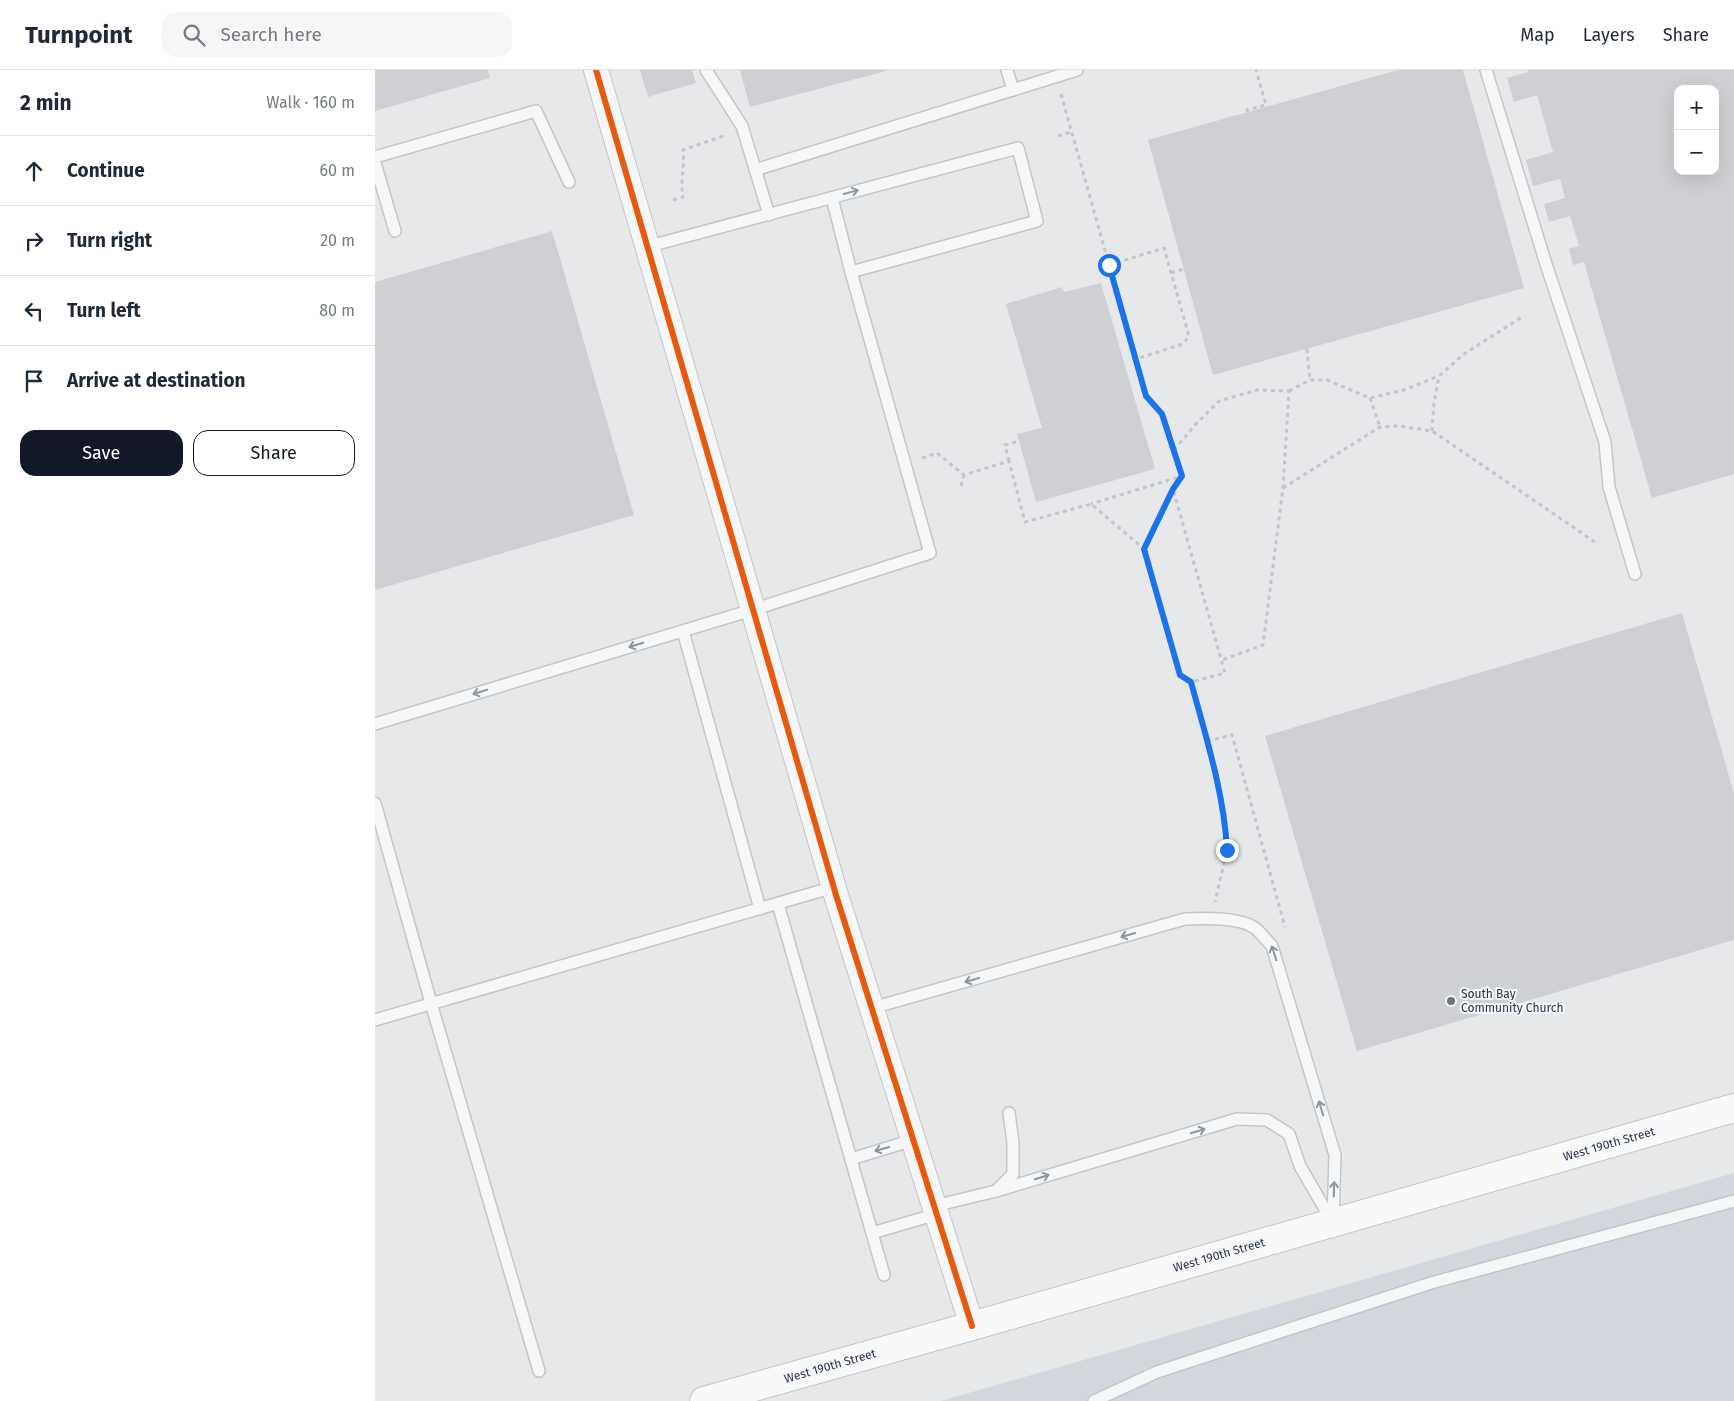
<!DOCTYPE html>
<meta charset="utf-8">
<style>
:root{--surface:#fff;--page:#f6f6f7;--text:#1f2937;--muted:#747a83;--line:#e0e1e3;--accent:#111827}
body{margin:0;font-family:"Fira Sans",sans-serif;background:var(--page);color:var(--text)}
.controls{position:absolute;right:15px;top:15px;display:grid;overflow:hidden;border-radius:10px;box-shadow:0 5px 20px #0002}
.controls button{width:45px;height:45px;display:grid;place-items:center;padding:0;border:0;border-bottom:1px solid var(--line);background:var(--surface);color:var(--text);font:25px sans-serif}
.stop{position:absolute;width:15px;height:15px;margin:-11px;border:4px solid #1a73e8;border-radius:50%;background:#fff}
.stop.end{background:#1a73e8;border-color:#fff;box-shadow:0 1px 5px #0008}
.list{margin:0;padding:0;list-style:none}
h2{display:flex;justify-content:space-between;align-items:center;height:65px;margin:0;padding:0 20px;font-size:21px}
h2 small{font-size:16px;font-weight:400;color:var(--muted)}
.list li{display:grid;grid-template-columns:32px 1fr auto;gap:15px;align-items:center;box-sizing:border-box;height:70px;padding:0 20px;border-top:1px solid var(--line)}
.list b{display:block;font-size:19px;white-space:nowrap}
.list em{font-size:16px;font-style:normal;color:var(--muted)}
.actions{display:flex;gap:10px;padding:15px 20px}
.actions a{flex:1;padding:11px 0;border:1px solid var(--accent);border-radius:15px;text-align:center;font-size:18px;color:var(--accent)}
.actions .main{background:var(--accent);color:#fff}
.icon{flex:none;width:28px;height:28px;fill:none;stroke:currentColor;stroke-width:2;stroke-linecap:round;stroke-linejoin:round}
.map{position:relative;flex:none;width:1359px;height:1331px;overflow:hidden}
header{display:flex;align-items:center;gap:30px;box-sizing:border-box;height:70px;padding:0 25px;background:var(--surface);border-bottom:1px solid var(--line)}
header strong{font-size:24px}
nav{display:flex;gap:28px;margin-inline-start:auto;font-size:18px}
.search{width:350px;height:45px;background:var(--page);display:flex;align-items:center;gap:12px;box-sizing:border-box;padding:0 18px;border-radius:15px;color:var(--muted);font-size:19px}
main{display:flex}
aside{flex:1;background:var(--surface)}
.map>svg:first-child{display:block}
.built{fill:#d4d7dd}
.building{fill:#ced0d3;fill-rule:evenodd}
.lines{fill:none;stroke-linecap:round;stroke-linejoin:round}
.lane-casing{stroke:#c4c6c8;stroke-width:14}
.street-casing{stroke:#c4c6c8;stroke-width:26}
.primary-casing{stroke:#c2c5c8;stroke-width:30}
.path{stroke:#c5c6ca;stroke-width:3;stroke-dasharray:4 4;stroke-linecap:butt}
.lane{stroke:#f5f6f7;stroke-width:11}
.street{stroke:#f5f6f7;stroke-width:24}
.primary{stroke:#f8f8f8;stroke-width:28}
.cycleway-casing{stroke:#f4f6f9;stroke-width:9}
.cycleway{stroke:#e8590c;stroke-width:6}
.oneway{stroke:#90959e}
.route{stroke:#1a73e8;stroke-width:6}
.poi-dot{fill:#6c737f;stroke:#f4f6f9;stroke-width:2}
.labels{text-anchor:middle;stroke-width:4;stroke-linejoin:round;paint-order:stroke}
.poi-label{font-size:12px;fill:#2b3445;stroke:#f4f6f9;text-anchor:start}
.street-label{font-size:12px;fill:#2b3445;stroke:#f4f6f9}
</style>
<header>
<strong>Turnpoint</strong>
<div class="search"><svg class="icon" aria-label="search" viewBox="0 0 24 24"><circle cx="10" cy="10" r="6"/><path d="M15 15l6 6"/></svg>Search here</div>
<nav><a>Map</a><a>Layers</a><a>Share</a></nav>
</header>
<main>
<aside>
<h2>2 min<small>Walk · 160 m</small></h2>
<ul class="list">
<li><svg class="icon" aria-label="ahead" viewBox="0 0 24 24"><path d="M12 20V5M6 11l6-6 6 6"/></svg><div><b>Continue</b></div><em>60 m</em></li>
<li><svg class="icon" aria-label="right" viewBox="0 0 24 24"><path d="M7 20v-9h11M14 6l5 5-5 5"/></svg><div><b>Turn right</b></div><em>20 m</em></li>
<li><svg class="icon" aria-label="left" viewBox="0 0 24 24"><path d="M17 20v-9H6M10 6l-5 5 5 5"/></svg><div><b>Turn left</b></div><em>80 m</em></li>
<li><svg class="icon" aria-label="arrive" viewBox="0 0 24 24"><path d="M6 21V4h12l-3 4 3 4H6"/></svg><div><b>Arrive at destination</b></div></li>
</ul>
<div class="actions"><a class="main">Save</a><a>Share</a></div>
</aside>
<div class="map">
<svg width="1359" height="1331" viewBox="0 0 1359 1331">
<rect width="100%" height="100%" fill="#e6e8ea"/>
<polygon class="built" points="1359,1103 1359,1331 566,1331"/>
<g class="building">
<polygon points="0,0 113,0 115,8 0,41"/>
<polygon points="265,0 317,0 321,13 273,27"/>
<polygon points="365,0 511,0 511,1 375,37"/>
<polygon points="1023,0 1088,0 1149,218 838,305 773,70"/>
<path d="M 1153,0 L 1359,0 L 1359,404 L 1277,428 L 1209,192 L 1198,195 L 1194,179 L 1204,176 L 1195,146 L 1174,152 L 1169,134 L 1190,128 L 1185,109 L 1158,116 L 1151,90 L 1178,82 L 1162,25 L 1139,32 L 1132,8 L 1153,2 ZM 1303,19 L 1340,19 L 1340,101 L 1303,101 Z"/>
<polygon points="177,161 259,445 0,520 0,212"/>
<polygon points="726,213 780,399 661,432 642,364 667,358 631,234 687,217 689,222"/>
<polygon points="1307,543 1359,723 1359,870 982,981 890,666"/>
</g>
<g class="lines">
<defs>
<g id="lane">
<polyline points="331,0 367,56 394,145"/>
<polyline points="632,0 638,20"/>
<polyline points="1111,0 1171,194 1230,372 1234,417 1260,504"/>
<polyline points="0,87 161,41 194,112"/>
<polyline points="0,93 20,161"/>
<polyline points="380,100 702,0"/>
<polyline points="271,177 643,78 662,151 476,202"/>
<polyline points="308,561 385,839"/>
<polyline points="0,654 377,540 555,483 476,202 457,128"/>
<polyline points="0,733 56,933 164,1301"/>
<polyline points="403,834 509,1205"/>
<path d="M 497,938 L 810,849 C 828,848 865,847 880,858 C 886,863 891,870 897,876 L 960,1085 L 958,1153"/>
<polyline points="0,950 459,817"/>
<polyline points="476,1089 538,1070"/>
<polyline points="621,1121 862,1049 892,1050 914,1064 925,1096 958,1153"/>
<polyline points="559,1136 621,1121 638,1104 638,1073 634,1043"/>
<polyline points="497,1163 562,1144"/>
<polyline points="719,1331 782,1302 1056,1213 1359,1131"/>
</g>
<polyline id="street" points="221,0 461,825 597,1256"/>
<polyline id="primary" points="329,1331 597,1256 1359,1038"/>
</defs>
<use href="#lane" class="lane-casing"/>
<use href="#street" class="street-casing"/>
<use href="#primary" class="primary-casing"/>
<g class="path">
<polyline points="686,24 771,326 787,344 807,406 716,434"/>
<polyline points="873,42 872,40 891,35 881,0"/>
<polyline points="683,66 696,62"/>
<path d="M 298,130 L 308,127 C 305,111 310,96 308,80 L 351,65"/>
<polyline points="734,195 789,178 814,266 808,274 761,289"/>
<polyline points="796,203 809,199"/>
<polyline points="932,279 935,310"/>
<polyline points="914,321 935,310 952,310 995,328 1029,320 1064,306"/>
<polyline points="995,328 1005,357"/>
<polyline points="1057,361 1059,333 1064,306 1089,284 1147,247"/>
<polyline points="799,380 820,355 844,331 882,320 914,321 908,418 888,575 847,590"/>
<polyline points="547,388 562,383 589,405 634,391 650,452 716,434 769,479 798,419 850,603 816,612"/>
<polyline points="634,391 630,375 644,371"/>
<polyline points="586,416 589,405"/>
<polyline points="908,418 1005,357 1024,356 1057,361 1220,472"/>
<polyline points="798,419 806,406"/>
<polyline points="769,479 805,605 816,612 851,752 852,780 840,832"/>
<polyline points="832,671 857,665 910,857"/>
</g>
<use href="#lane" class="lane"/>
<use href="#street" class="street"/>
<use href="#primary" class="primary"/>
<defs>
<polyline id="cycleway" points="221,0 461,825 597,1256"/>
</defs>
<use href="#cycleway" class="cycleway-casing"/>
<use href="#cycleway" class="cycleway"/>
</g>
<defs><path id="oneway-shaft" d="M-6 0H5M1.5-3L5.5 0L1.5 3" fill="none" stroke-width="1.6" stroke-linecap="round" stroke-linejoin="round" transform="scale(1.25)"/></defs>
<g class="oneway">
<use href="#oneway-shaft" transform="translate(476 122) rotate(-15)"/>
<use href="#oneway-shaft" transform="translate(261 575) rotate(163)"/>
<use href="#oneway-shaft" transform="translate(105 622) rotate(163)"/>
<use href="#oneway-shaft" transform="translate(753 865) rotate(164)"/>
<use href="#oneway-shaft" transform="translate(899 883) rotate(-108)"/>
<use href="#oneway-shaft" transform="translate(597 910) rotate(164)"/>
<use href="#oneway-shaft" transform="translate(946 1038) rotate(-107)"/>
<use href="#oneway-shaft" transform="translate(823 1061) rotate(-17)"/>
<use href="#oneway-shaft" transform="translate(507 1079) rotate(164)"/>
<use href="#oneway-shaft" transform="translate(667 1107) rotate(-17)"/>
<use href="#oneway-shaft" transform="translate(959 1119) rotate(-88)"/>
</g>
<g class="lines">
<path class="route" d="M 734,195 L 771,326 L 787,344 L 807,406 L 798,419 L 769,479 L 805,605 L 816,612 C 831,667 849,723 852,780"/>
</g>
<circle class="poi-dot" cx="1076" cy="931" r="5"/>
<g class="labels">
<g class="poi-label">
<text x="1086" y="928">South Bay<tspan x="1086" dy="14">Community Church</tspan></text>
</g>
<g class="street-label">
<text transform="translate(1234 1074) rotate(-16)" y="4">West 190th Street</text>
<text transform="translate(844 1185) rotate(-16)" y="4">West 190th Street</text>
<text transform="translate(455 1296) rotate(-16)" y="4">West 190th Street</text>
</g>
</g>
</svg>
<div class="controls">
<button>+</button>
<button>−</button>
</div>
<div class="stop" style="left:734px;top:195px"></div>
<div class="stop end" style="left:852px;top:780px"></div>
</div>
</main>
